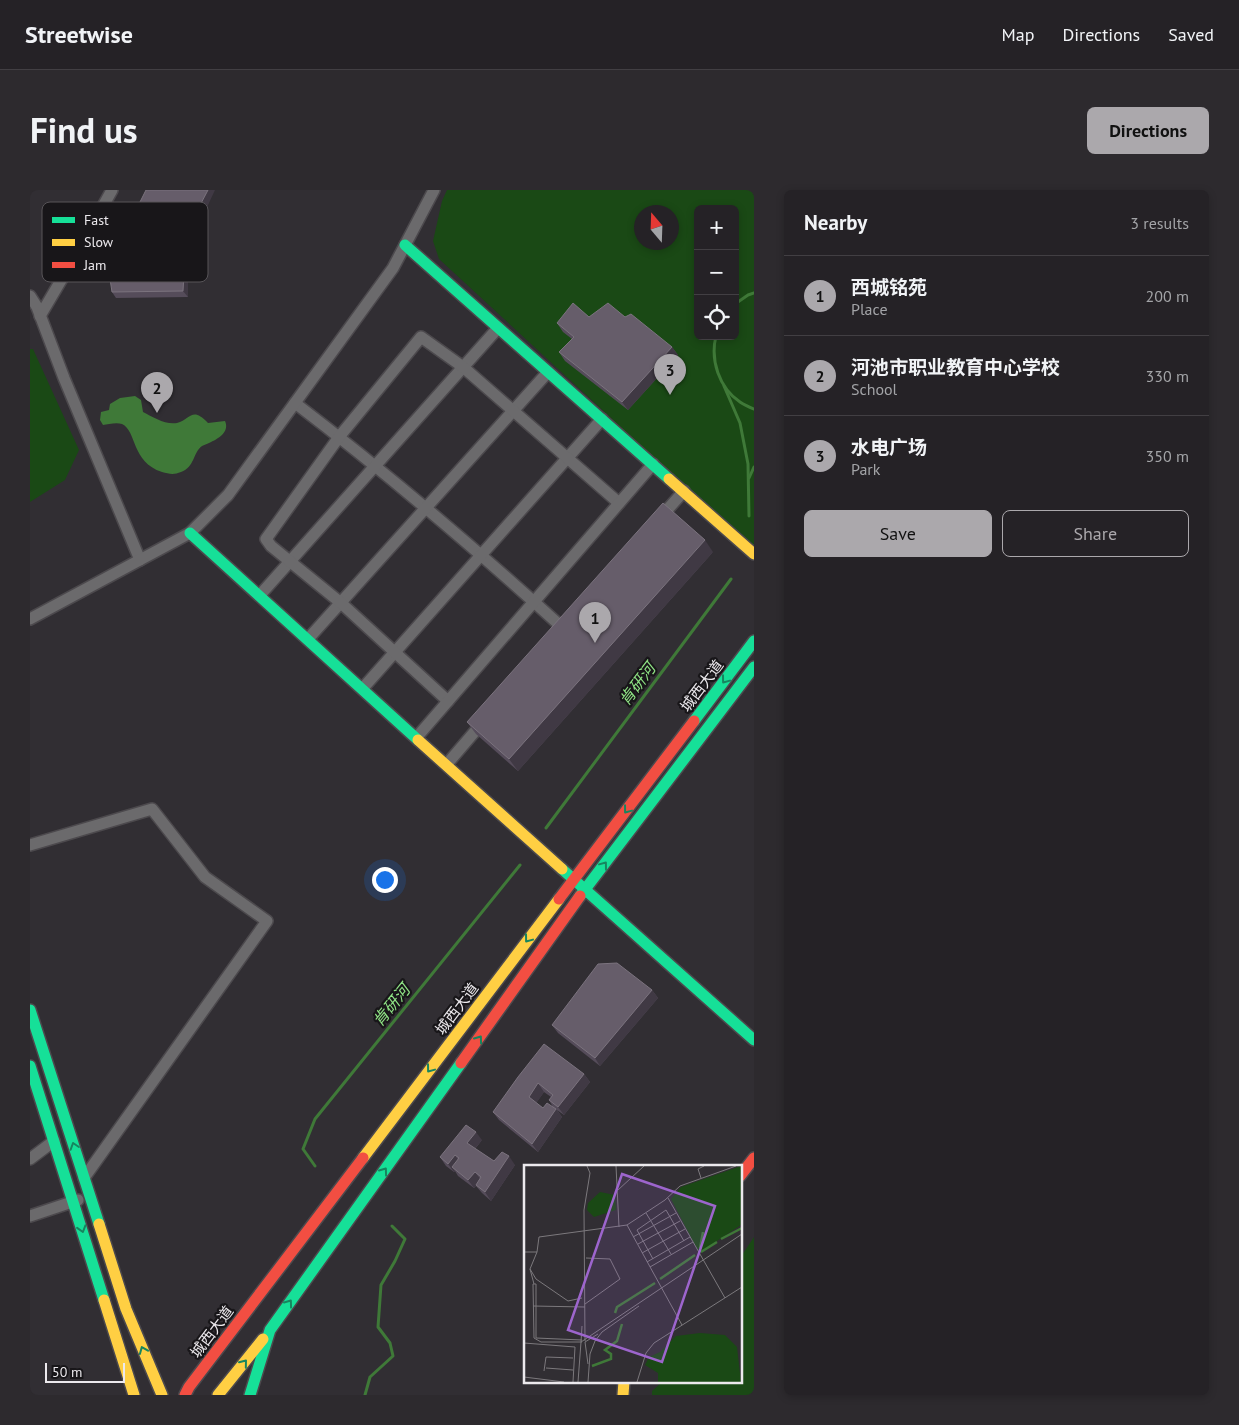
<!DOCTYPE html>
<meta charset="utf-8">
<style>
:root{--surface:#252226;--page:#2d2a2e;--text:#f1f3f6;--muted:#a3a4a7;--line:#423f43;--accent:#aba8ac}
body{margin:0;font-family:"PT Sans","Noto Sans SC",sans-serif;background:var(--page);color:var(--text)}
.controls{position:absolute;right:15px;top:15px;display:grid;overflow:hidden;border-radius:8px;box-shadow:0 2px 8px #0003}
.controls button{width:45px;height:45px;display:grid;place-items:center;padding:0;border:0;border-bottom:1px solid var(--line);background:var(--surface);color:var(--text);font:25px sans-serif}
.compass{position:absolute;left:604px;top:15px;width:45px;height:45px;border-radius:50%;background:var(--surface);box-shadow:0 2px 8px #0003;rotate:341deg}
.scale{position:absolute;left:15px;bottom:12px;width:80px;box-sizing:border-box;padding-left:5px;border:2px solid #ece9ed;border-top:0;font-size:14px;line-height:18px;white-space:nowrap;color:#ece9ed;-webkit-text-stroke:4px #181619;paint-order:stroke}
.you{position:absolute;left:354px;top:689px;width:18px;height:18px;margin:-12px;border:4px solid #fff;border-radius:50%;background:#1a73e8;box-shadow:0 0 0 8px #1a73e833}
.badge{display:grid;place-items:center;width:32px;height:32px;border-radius:50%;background:var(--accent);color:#111;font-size:16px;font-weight:700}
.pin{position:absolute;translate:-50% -41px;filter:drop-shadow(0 1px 2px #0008)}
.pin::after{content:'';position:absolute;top:26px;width:18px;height:15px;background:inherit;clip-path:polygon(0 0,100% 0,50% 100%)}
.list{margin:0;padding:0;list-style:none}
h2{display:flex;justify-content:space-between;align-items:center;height:65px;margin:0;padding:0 20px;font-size:21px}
h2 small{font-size:16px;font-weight:400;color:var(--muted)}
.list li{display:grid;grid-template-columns:32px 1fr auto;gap:15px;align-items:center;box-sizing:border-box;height:80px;padding:0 20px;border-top:1px solid var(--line)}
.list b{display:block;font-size:19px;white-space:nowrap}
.list p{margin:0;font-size:16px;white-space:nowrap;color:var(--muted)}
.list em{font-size:16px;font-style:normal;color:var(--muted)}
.actions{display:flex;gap:10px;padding:15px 20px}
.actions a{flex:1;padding:11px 0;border:1px solid var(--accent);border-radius:8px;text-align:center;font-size:18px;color:var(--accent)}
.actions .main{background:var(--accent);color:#111}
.icon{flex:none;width:28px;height:28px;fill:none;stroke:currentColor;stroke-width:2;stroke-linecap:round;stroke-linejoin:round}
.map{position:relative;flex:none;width:724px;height:1205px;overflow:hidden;border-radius:8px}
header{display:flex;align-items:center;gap:30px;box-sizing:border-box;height:70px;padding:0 25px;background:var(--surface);border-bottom:1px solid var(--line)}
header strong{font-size:24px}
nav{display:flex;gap:28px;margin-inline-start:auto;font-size:18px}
.intro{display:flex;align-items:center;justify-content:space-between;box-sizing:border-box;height:120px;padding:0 30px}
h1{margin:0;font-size:35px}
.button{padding:12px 22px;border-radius:8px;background:var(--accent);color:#111;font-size:18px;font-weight:700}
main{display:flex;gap:30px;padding:0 30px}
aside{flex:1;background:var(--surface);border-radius:8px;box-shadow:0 2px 8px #0003}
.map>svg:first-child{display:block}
.green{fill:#1a4915;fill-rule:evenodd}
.water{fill:#3f7938}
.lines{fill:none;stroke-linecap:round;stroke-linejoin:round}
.stream{stroke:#3f7938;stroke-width:3}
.street-casing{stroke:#4c494d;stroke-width:14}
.fast-casing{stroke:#4c494d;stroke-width:14}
.slow-casing{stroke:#4c494d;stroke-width:14}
.jam-casing{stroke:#4c494d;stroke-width:14}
.street{stroke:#6b6a6c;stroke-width:11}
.fast{stroke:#16e098;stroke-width:11}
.slow{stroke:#ffcf43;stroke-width:11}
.jam{stroke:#f24e42;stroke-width:11}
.wall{fill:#554c5a;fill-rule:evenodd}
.shaded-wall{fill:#403944}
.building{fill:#665d6a;stroke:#7b737e}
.oneway{stroke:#17855f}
.labels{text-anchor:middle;stroke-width:4.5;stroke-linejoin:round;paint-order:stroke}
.street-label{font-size:15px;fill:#ece9ed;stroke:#181619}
.water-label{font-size:16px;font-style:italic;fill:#8fe485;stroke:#181619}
.inset-river{fill:none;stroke:#3f7938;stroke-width:2.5}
.inset-road{fill:none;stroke:#7c797d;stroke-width:1}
.view{fill:#9d65cd;fill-opacity:0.15;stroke:#9d65cd;stroke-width:2.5}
.inset-edge{fill:none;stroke:#ece9ed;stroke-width:2.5}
.key{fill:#181619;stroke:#585559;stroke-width:1}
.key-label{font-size:14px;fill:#ece9ed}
</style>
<header>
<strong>Streetwise</strong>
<nav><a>Map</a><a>Directions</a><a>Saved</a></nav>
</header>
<div class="intro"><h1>Find us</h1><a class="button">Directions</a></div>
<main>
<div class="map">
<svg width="724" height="1205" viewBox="0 0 724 1205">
<rect width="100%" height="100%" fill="#312e33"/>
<g class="green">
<path d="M 417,0 L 724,0 L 724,360 L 409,69 L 403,51 L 412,11 ZM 668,19 L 705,19 L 705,146 L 668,146 ZM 612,22 L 642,22 L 642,52 L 612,52 Z"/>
<polygon points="0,159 3,159 49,260 35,290 0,312"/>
<polygon points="724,1047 724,1205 622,1205 622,1201 633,1191 710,1191 710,1068"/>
</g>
<path class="water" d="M 105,206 L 111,210 L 113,222 C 123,227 135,235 147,233 C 161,229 162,216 178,233 L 195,231 C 200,242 188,249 179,253 C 177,254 174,255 172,256 C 163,262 165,277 151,282 C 144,285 139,284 132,282 C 101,272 107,241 92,234 C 87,232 78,234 73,235 L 70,230 L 71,222 L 79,220 L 80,214 L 90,208 Z"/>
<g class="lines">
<g class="stream">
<polyline points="705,114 718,105 724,103"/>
<path d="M 686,146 C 680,170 689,198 710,212 C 714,215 719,217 724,219"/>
<polyline points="694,196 710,233 718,274 719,326"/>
<polyline points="719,288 724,277"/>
<polyline points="516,638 701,389"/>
<polyline points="285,976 273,959 285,929 490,675"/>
<polyline points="335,1205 340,1187 363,1166 360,1153 348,1137 351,1095 365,1071 375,1049 362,1036"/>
</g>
<defs>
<g id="street">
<polyline points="0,106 7,117 34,188 110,370"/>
<polyline points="10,126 43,70 82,0"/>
<path d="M 265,213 C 358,284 447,360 534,439"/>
<polyline points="629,329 654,301"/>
<polyline points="230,405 468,138"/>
<polyline points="0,429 160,343 198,305 363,78 404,0"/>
<polyline points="278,449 518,182"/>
<polyline points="333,498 572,229"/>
<polyline points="418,511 311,413 241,356 236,349 309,247 391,147 433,177 589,313"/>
<polyline points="387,547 623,274"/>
<polyline points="417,574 453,532"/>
<polyline points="0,655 122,619 175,687 237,731 54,988"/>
<polyline points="0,969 24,951"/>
<polyline points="0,1026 48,1010"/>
</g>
<g id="fast">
<polyline points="375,55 639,289"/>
<polyline points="160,343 388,550"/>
<polyline points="664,531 724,451"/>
<polyline points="532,679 724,850"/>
<polyline points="550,706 724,477"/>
<polyline points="0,820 69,1034"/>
<polyline points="0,876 74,1110"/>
<polyline points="220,1205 240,1140 431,873"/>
</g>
<g id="slow">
<polyline points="639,289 724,364"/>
<polyline points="388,550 532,679"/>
<polyline points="333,968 529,709"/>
<polyline points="69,1034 96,1119 132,1205"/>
<polyline points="74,1110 104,1205"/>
<polyline points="188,1205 233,1149"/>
<polyline points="593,1205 594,1191"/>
</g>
<g id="jam">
<polyline points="529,709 664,531"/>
<polyline points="431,873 550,706"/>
<polyline points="710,986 724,968"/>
<polyline points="155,1205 159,1197 333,968"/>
</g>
</defs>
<use href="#street" class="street-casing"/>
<use href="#fast" class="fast-casing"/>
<use href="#slow" class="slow-casing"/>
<use href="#jam" class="jam-casing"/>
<use href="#street" class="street"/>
<use href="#fast" class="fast"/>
<use href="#slow" class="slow"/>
<use href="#jam" class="jam"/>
</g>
<g class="wall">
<polygon points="173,26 163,51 154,85 158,90 158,107 86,108 82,102 90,85"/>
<polygon points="559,127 595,127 642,157 648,165 598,220 535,171 529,162 542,149 533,142 527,133"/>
<polygon points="683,362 488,581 446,544 437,532"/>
<polygon points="622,800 628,808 570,876 528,843 522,835"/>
<path d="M 554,884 L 560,892 L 534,925 L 527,920 L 532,927 L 508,962 L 469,930 L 463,922 L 488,887 ZM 514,902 L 521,907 L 519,910 L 523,917 L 513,918 L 506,913 Z"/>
<polygon points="452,950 445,959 464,971 485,975 461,1011 452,1003 446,996 444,998 428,986 425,981 424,982 416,976 410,967"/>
</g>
<g class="shaded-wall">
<polygon points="178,0 185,0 173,26 163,51 154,85 158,90 158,107 153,101 149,84 158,45 168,19"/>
<polygon points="642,157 648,165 598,220 592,212"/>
<polygon points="675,350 683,362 488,581 479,569"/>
<polygon points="622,800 628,808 570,876 565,868"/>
<polygon points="554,884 560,892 534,925 528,917"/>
<polygon points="508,893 514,902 505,915 499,907"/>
<polygon points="526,919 532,927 508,962 502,954"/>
<polygon points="446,942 452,950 443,961 437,953"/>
<polygon points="425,965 430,973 422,977 425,981 424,982 418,974"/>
<polygon points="479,966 485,975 461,1011 455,1002"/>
<polygon points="445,982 451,990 444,998 438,990"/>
</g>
<g class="building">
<polygon points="116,0 178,0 168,19 158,45 149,84 154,84 153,101 82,102 80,89 90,85 96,48 106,20"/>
<polygon points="543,113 559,127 578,113 595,127 601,124 642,157 592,212 529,162 544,147 527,133"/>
<polygon points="633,313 675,350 479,569 437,532"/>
<polygon points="587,773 622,800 565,868 522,835 568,774"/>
<polygon points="514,854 554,884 528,917 519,910 523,905 508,893 499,907 513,918 517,913 526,919 502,954 463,922 488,887"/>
<polygon points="436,935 446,942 437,953 464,971 472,962 479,966 455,1002 446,995 451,987 445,982 438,990 422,977 429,968 425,965 418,974 410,967"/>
</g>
<defs><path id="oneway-chevron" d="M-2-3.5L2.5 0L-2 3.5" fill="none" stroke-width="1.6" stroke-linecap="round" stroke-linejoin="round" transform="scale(1.25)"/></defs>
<g class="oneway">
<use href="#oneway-chevron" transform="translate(695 490) rotate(127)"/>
<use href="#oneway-chevron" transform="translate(597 620) rotate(127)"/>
<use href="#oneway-chevron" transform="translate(574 675) rotate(-53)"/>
<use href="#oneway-chevron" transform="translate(498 749) rotate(127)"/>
<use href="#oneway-chevron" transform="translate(449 849) rotate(-54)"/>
<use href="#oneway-chevron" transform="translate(400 879) rotate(127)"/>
<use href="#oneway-chevron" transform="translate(44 956) rotate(-108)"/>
<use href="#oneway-chevron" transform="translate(354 981) rotate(-54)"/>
<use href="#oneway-chevron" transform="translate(52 1039) rotate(73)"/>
<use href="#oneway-chevron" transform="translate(259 1113) rotate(-54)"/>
<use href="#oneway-chevron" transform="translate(113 1160) rotate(-112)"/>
<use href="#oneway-chevron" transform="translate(214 1173) rotate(-51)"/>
</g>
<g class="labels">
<g class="street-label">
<text transform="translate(672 496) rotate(-53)" y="5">城西大道</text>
<text transform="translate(427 819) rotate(-53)" y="5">城西大道</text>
<text transform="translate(182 1142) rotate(-53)" y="5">城西大道</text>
</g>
<g class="water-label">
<text transform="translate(607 494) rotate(-53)" y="6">肯研河</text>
<text transform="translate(361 815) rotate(-51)" y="6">肯研河</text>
</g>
</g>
<g transform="translate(494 975)">
<rect width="218" height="218" fill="#312e33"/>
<path d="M 217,1 L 217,60 L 175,88 L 147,34 L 157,22 ZM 76,27 L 91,30 L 92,45 L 70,52 L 63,45 L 64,38 ZM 176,168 L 201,170 L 213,182 L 217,217 L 134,217 L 134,208 L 121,200 L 125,192 L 136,187 L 152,171 Z" fill="#1a4915"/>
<path class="inset-river" d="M 197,74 L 218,63M 176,83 L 179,67M 177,87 L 193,77M 136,114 L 171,90M 91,148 L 93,142 L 131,118M 68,201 L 87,194 L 87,189 L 81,185 L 93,176 L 98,159"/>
<path class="inset-road" d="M 92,1 L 95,62M 177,13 L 174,4 L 180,1M 94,25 L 120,1M 144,33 L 201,133M 122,48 L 147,89M 103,60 L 158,160M 109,72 L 152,48M 114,79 L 156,56M 0,87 L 13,87 L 15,72 L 103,60 L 141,35 L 156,21 L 212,1M 118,88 L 161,64M 129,94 L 113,65 L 142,45 L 160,76M 123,97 L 166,72M 126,102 L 169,77M 6,104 L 12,114 L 44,136 L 58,133M 10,119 L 6,104 L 13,87M 61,139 L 96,114 L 86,94 L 62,93M 9,141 L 61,142M 61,176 L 60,45 L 66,8 L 63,1M 57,177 L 58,161M 58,177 L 17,177 L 10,173 L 9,119 L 12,119 L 12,173 L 58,175M 0,178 L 51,182 L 49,217M 64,199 L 61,177 L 74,169M 22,203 L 49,205M 20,206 L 22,192 L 49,193M 0,212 L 40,217M 54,217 L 57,177 L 218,69M 64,217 L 66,189 L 71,176 L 78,167 L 115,141M 113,217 L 122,188 L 130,178 L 218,122"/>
<path class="view" d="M 98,9 L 191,41 L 138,197 L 44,165 Z"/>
<rect width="218" height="218" class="inset-edge"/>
</g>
<rect x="12" y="12" width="166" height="80" rx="8" class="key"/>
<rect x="22" y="27" width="23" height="6" fill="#16e098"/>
<rect x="22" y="49" width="23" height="7" fill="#ffcf43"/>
<rect x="22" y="72" width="23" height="6" fill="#f24e42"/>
<g class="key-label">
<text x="54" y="35">Fast</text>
<text x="54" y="57">Slow</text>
<text x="54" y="80">Jam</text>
</g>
</svg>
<div class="controls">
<button>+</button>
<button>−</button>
<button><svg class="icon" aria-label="locate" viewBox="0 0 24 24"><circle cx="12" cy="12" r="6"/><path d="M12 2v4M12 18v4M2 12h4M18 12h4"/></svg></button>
</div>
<svg class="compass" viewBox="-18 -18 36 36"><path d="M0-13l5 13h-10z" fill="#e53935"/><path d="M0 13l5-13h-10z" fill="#a3a4a7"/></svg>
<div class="scale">50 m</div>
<div class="you"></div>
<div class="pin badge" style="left:565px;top:453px">1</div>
<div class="pin badge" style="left:127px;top:223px">2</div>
<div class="pin badge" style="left:640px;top:205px">3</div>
</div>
<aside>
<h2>Nearby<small>3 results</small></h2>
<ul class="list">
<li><span class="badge">1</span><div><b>西城铭苑</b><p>Place</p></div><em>200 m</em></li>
<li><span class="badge">2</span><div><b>河池市职业教育中心学校</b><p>School</p></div><em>330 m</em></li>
<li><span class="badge">3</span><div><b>水电广场</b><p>Park</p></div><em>350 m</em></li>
</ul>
<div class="actions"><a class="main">Save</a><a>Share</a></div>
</aside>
</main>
